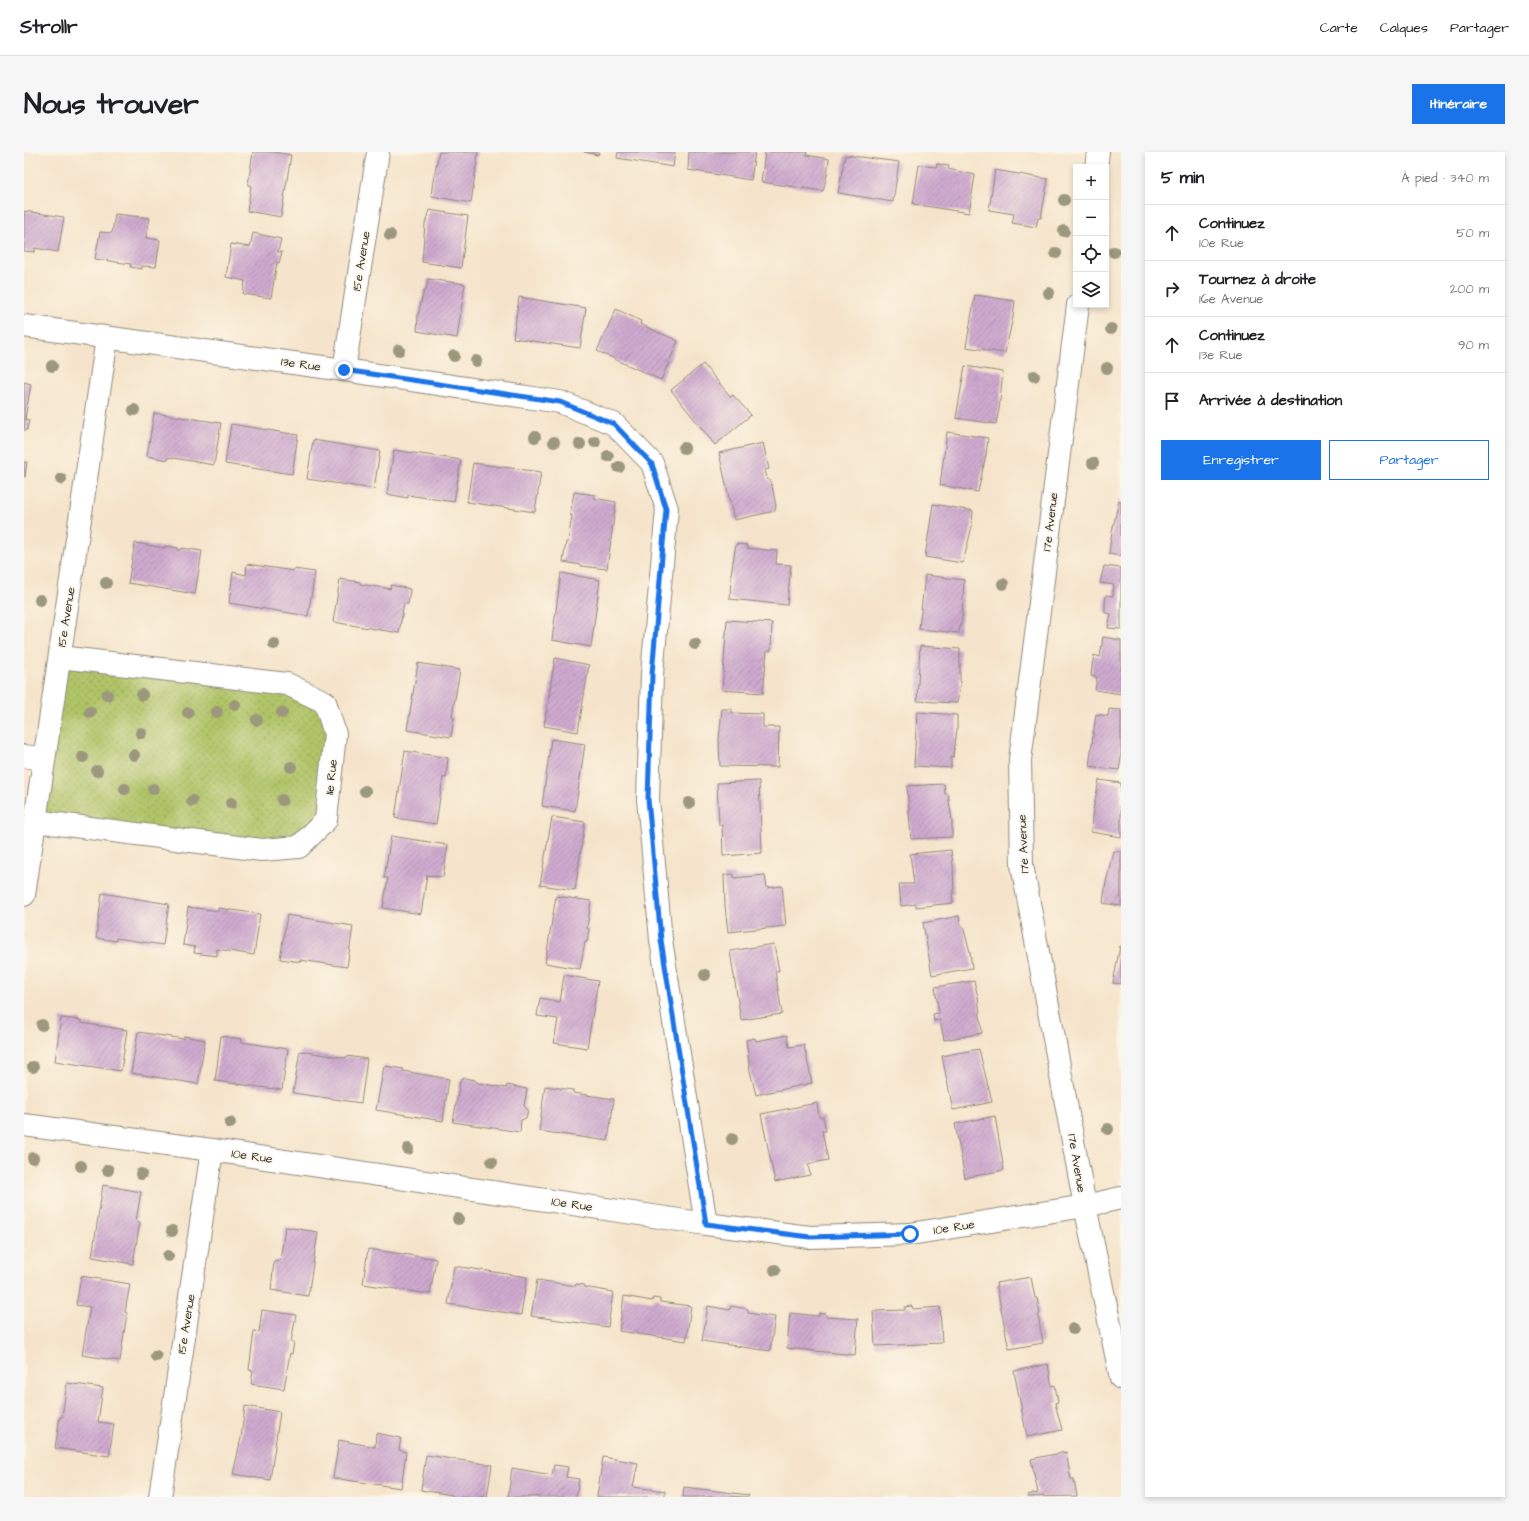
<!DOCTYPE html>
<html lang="fr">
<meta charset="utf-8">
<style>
:root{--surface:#fff;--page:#f6f6f6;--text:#202124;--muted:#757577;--line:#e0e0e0;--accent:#1a73e8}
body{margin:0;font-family:"Architects Daughter",sans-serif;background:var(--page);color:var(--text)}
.controls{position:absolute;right:12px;top:12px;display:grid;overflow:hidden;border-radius:0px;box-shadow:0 2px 6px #0003}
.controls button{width:36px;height:36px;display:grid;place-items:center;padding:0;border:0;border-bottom:1px solid var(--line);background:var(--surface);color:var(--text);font:20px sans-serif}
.stop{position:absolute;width:12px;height:12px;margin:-9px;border:3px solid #1a73e8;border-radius:50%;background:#fff}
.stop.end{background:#1a73e8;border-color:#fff;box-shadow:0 1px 4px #0008}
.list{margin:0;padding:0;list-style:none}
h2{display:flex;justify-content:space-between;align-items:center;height:52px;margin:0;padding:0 16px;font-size:17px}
h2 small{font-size:13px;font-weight:400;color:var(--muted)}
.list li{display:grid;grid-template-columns:26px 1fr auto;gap:12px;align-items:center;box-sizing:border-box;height:56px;padding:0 16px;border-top:1px solid var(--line)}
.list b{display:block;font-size:15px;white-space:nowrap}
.list p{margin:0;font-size:13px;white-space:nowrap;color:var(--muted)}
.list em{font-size:13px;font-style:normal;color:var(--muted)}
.actions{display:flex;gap:8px;padding:12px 16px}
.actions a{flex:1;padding:9px 0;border:1px solid var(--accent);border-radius:0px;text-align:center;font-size:14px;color:var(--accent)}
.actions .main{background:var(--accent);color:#fff}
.icon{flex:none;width:22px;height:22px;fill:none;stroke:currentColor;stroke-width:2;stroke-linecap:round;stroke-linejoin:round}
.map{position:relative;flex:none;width:1097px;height:1345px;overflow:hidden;border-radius:0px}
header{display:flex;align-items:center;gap:24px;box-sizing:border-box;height:56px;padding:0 20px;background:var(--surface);border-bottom:1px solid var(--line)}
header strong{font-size:19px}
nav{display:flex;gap:22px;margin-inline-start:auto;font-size:14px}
.intro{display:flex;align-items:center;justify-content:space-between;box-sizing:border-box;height:96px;padding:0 24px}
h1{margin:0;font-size:28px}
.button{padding:10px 18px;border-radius:0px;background:var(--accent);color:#fff;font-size:14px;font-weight:700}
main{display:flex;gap:24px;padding:0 24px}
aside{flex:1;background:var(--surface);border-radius:0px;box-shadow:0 2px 6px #0003}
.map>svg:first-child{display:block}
.park{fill:url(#park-dots);stroke:#6e784a}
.building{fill:url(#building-hatch)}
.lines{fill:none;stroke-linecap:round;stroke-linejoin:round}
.minor-casing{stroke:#90887b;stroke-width:24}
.minor{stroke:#fff;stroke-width:22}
.tree{fill:#9c987d}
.route{stroke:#1a73e8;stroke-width:5}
.labels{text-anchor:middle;stroke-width:3;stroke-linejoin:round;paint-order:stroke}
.street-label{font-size:12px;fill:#2b2b2b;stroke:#fcf5e5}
</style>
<header>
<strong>Strollr</strong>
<nav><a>Carte</a><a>Calques</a><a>Partager</a></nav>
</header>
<div class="intro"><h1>Nous trouver</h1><a class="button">Itinéraire</a></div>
<main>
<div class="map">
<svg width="1097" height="1345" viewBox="0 0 1097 1345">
<defs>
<pattern id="park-dots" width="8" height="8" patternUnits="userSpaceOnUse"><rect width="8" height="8" fill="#b0c468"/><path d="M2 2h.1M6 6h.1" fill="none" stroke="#8f9f56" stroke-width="1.8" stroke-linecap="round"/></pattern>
<pattern id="building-hatch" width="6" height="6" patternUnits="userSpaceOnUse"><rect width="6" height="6" fill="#cfaad0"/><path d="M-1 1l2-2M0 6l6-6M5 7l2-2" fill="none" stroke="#a88ba9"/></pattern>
</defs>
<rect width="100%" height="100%" fill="#fcf5e5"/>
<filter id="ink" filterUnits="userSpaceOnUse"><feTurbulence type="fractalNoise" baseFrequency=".025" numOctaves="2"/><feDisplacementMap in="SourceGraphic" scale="8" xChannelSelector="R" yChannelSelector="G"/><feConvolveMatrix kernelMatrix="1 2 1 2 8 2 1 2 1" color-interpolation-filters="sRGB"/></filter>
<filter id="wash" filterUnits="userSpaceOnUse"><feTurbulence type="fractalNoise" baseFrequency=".012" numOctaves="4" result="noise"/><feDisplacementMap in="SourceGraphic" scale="16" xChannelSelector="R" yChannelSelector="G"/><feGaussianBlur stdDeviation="0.9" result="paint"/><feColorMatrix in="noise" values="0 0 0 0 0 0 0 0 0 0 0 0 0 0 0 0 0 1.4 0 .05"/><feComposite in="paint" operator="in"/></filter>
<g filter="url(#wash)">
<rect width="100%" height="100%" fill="#f5e4cb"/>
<polygon class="park" points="36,505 263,532 301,550 302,668 280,690 238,698 11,669"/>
<g id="blocks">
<g class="building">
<polygon points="229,0 249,0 267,3 257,65 223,59 227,34 224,33"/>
<polygon points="415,0 454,0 447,51 407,44 409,29"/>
<polygon points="560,0 575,0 574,3"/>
<polygon points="594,0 651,0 649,15 593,6"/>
<polygon points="665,0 731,0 727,28 664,18"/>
<polygon points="741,0 783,0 782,3 805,7 803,23 799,39 737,30"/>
<polygon points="821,3 875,10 869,50 814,41"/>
<polygon points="913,12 925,14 924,17 951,23 945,61 889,52 895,13 912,15"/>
<polygon points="971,18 1024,27 1017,66 1014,66 1012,75 988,71 990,62 965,58"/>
<polygon points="405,58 444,64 437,116 398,110 401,72"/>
<polygon points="0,59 40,65 34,100 11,96 11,100 0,99"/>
<polygon points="91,62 126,66 122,86 136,88 132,115 118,114 118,117 106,115 107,112 71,107 76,80 88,81"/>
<polygon points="229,81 257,87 254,100 258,100 255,111 253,110 247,146 219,142 221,129 202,125 207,92 226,95"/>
<polygon points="404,127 441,132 433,186 393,179 394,163 400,138 402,138"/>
<polygon points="951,143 991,149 989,165 981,201 942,195"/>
<polygon points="495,145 562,156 556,196 489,186"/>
<polygon points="592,157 617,169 616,172 654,189 637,228 573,199"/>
<polygon points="679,212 707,245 709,243 727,263 691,293 647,238"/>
<polygon points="941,214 979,220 975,257 972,272 932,266"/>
<polygon points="0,230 7,232 1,267 5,268 3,278 0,278"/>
<polygon points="130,261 197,271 190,313 144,305 144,308 123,304"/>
<polygon points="207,272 274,283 268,322 201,312"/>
<polygon points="923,280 964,286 962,303 954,340 916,333"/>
<polygon points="289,288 356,299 350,337 283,327"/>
<polygon points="739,291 745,317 741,318 743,327 747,329 752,354 751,359 710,368 695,301"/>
<polygon points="370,298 437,308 430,350 384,343 384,346 363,342"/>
<polygon points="0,310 3,310 1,325 0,325"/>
<polygon points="449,311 517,320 511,360 443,350"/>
<polygon points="550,340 571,343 570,346 592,350 583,417 557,414 557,413 539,410 542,390 544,390 548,363 546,363"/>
<polygon points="1095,348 1097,349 1097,404 1085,402 1087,385"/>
<polygon points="909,352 949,359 948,374 939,411 901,405"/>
<polygon points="111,391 141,396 141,394 154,396 154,398 157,398 158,396 178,399 171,442 104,431"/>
<polygon points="712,392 723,393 723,396 753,399 752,412 767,413 763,453 706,447 707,422"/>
<polygon points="223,412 270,419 270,417 291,420 284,464 205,451 209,420 222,423"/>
<polygon points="1080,414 1097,416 1097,477 1084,476 1087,462 1081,461 1081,452 1082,443 1089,444 1090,433 1076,431"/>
<polygon points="537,421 576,428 567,495 528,488"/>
<polygon points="901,423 940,428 938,465 935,481 895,477"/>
<polygon points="316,427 336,430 336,432 366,437 367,433 386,437 384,452 380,451 375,481 309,470"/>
<polygon points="703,468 748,471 747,499 743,499 739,541 698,538"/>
<polygon points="1079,485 1097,488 1097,542 1071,538 1073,525 1067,524 1068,514 1070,503 1076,505"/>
<polygon points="896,494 936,497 936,534 933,551 893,549"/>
<polygon points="531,506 565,513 554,580 520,574"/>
<polygon points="394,511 436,518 428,564 430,565 427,585 383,578"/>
<polygon points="698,557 708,557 708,561 739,562 739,575 755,575 754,615 696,614 695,588"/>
<polygon points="1085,557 1097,558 1097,606 1095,618 1065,614 1072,562 1084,564"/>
<polygon points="893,560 933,563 933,578 929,606 927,605 927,616 890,614"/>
<polygon points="527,587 561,592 551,659 518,654"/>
<polygon points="381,599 424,606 422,626 419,625 412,672 371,666"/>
<polygon points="1075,628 1097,631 1097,685 1067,680 1068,664"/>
<polygon points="735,629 738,701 699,704 698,673 695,673 693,631"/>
<polygon points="920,632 921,642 924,642 928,669 928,685 887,687 883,634"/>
<polygon points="528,665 561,670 551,738 516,733"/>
<polygon points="367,684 424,693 419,725 403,723 397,762 359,756 364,726 360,726"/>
<polygon points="927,698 929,713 930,741 928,741 929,751 892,755 892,752 877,754 875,732 890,732 886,702"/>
<polygon points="1089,699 1097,700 1097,754 1079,751 1081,735"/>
<polygon points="710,722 710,726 741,723 743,736 758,734 762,774 704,780 701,754 700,723"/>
<polygon points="78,741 145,752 139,793 92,786 92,789 72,786"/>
<polygon points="532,744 567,749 563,776 565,777 563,790 561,790 556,817 521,811"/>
<polygon points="164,755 194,759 194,756 236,762 230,803 193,797 193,804 170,801 171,795 159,793"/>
<polygon points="263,763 329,774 323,815 276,808 277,810 256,807"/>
<polygon points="935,764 937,774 939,774 946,800 948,816 908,823 899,771"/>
<polygon points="750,792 755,819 751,819 758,862 717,868 706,799"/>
<polygon points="1096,794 1097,794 1097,832 1089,831"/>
<polygon points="540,823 574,829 563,896 530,891 534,867 513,864 516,846 536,850"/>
<polygon points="950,829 954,845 958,881 920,888 916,868 910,869 909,862 915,861 911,835"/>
<polygon points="37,866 57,868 57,871 103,878 97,919 31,909"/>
<polygon points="114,880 160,887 160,884 181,888 174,932 107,921"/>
<polygon points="763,883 765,895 780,893 788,931 732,943 726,919 722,888 731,886 732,889"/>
<polygon points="197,884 218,887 217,890 264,897 258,938 191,929"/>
<polygon points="955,897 968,950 929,958 918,904"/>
<polygon points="276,899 322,906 323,904 343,907 337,951 269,941"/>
<polygon points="360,914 380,917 379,919 425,927 419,969 352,958"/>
<polygon points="440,926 451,928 454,931 482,936 483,933 503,937 500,954 504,958 502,966 497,968 496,980 429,970 436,929"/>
<polygon points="521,934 549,938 549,941 590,947 584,989 515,979"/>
<polygon points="793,951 795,965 799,965 802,979 798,979 804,1008 784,1012 786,1023 751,1030 737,962"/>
<polygon points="971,964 980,1018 941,1026 931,972"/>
<polygon points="79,1033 117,1040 112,1069 116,1070 109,1112 68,1105"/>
<polygon points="261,1075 294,1080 284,1144 247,1138 250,1109 256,1109"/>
<polygon points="344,1097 412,1107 406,1142 339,1132"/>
<polygon points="430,1114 503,1125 497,1163 424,1152"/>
<polygon points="57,1124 106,1132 101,1160 103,1161 96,1209 58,1203 66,1155 52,1153"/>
<polygon points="1007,1125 1011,1146 1013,1146 1016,1162 1014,1163 1019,1191 985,1197 972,1131"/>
<polygon points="513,1128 552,1134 552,1132 561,1133 560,1135 589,1140 584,1175 507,1164"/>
<polygon points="600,1144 628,1149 629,1146 636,1147 636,1150 667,1154 662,1189 595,1179"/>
<polygon points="684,1154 706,1158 707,1154 724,1157 724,1161 751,1165 746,1199 678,1189"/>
<polygon points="888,1154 889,1157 916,1155 918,1191 851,1194 849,1159 881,1158 881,1155"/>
<polygon points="238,1158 272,1163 267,1190 270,1190 268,1202 266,1201 260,1237 227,1232 229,1219 225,1218 230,1179 235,1180"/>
<polygon points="766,1161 795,1164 795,1161 802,1162 802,1165 834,1167 831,1203 763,1196"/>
<polygon points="1024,1212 1028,1234 1031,1233 1034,1250 1031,1251 1038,1278 1003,1285 990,1219"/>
<polygon points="43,1231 79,1236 74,1270 90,1272 85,1304 31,1296 36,1265 38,1265"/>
<polygon points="221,1254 256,1260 246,1328 209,1322 217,1286"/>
<polygon points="352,1281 377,1286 375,1298 382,1300 377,1336 309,1326 315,1288 351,1295"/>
<polygon points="1042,1300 1047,1327 1050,1327 1053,1344 1004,1345 1003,1343 1014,1341 1007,1307"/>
<polygon points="402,1303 468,1313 463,1345 436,1344 436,1345 428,1345 428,1343 397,1338"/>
<polygon points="579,1305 614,1311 609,1335 641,1339 641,1345 573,1345"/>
<polygon points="530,1313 544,1315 542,1325 555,1327 552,1345 484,1345 488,1316 528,1323"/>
<polygon points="660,1335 725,1343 724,1345 659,1345"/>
</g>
</g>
</g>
<g filter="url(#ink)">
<use href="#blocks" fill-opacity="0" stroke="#90887b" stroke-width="1"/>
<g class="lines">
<defs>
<g id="minor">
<polyline points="1072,15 1074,0"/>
<polyline points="1054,153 996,608 998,713 1061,1054 1097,1226"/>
<polyline points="0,174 320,218 536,250 590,272 628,311 643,357 628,522 624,647 637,788 682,1072"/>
<polyline points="320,218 354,0"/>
<polyline points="0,604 20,607"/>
<polyline points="11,669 238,698 275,695 302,668 311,582 301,550 263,532 36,505"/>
<polyline points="0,743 83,186"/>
<polyline points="0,973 188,998 682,1072 786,1085 886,1082 1061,1054 1097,1046"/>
<polyline points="136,1345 188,998"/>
</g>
</defs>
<use href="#minor" class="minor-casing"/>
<use href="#minor" class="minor"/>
</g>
<g class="tree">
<circle cx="1040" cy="48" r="6"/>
<circle cx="1040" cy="79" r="6"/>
<circle cx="366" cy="83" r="6"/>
<circle cx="1090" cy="100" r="6"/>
<circle cx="1032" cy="101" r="6"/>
<circle cx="1025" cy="141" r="6"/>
<circle cx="1087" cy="177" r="6"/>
<circle cx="375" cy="198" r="6"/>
<circle cx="430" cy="204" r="6"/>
<circle cx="452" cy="209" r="6"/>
<circle cx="28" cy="214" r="6"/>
<circle cx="1083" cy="216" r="6"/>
<circle cx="1010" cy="224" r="6"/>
<circle cx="110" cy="258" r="6"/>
<circle cx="511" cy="285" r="6"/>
<circle cx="530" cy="290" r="6"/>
<circle cx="571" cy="290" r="6"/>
<circle cx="556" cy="292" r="6"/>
<circle cx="660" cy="296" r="6"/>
<circle cx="584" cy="304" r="6"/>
<circle cx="1069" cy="311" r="6"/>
<circle cx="595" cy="315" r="6"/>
<circle cx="37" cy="327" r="6"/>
<circle cx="82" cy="431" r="6"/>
<circle cx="979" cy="432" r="6"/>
<circle cx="16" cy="448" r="6"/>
<circle cx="250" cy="492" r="6"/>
<circle cx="671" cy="492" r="6"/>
<circle cx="83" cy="543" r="6"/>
<circle cx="118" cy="543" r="6"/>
<circle cx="211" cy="553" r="6"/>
<circle cx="66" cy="560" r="6"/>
<circle cx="193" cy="560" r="6"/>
<circle cx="164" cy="561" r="6"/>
<circle cx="258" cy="561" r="6"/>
<circle cx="233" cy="568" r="6"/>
<circle cx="117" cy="581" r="6"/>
<circle cx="110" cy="603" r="6"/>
<circle cx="59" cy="605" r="6"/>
<circle cx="267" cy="615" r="6"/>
<circle cx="73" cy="619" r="6"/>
<circle cx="101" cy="637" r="6"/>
<circle cx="129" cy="637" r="6"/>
<circle cx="341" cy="639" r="6"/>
<circle cx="258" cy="648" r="6"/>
<circle cx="168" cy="649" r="6"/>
<circle cx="207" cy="651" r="6"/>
<circle cx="665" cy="651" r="6"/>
<circle cx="681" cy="823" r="6"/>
<circle cx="18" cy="873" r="6"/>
<circle cx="9" cy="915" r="6"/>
<circle cx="206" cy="971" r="6"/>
<circle cx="1084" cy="977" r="6"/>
<circle cx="708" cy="987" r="6"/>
<circle cx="384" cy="997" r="6"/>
<circle cx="9" cy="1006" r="6"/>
<circle cx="468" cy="1010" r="6"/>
<circle cx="57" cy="1014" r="6"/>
<circle cx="84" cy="1018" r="6"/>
<circle cx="117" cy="1022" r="6"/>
<circle cx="434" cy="1067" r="6"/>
<circle cx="148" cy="1079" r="6"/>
<circle cx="144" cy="1104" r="6"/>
<circle cx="751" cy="1118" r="6"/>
<circle cx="1049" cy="1177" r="6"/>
<circle cx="132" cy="1204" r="6"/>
</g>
</g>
<g class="lines" filter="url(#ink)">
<polyline class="route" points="320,218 536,250 590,272 628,312 642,357 628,522 624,647 637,788 682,1072 786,1085 886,1082"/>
</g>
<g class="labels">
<g class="street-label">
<text transform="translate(337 109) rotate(-81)" y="4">15e Avenue</text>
<text transform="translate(277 212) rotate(8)" y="4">13e Rue</text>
<text transform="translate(1026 370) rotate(-83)" y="4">17e Avenue</text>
<text transform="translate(42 465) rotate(-81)" y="4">15e Avenue</text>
<text transform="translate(307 625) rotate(-84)" y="4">11e Rue</text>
<text transform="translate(999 692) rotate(-93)" y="4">17e Avenue</text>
<text transform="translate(228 1004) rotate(8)" y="4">10e Rue</text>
<text transform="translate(1053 1011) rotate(80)" y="4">17e Avenue</text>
<text transform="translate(548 1052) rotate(8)" y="4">10e Rue</text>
<text transform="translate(930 1075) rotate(-9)" y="4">10e Rue</text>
<text transform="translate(162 1172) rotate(-81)" y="4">15e Avenue</text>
</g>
</g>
</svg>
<div class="controls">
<button>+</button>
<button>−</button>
<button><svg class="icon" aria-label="locate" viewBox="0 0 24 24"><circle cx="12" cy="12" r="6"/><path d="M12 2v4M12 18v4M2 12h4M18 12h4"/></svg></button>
<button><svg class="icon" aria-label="layers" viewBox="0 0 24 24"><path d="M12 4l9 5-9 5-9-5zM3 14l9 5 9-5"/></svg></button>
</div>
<div class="stop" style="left:886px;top:1082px"></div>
<div class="stop end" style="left:320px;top:218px"></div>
</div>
<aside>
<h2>5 min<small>À pied · 340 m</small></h2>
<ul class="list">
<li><svg class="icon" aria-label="ahead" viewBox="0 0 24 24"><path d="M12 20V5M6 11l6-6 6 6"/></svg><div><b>Continuez</b><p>10e Rue</p></div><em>50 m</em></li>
<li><svg class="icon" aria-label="right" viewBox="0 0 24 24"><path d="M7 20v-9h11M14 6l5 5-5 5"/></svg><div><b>Tournez à droite</b><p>16e Avenue</p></div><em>200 m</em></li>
<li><svg class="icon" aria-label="ahead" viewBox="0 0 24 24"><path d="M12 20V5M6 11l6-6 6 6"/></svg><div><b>Continuez</b><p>13e Rue</p></div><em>90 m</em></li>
<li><svg class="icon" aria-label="arrive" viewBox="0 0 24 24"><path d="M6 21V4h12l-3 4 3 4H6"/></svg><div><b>Arrivée à destination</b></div></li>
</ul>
<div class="actions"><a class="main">Enregistrer</a><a>Partager</a></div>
</aside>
</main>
